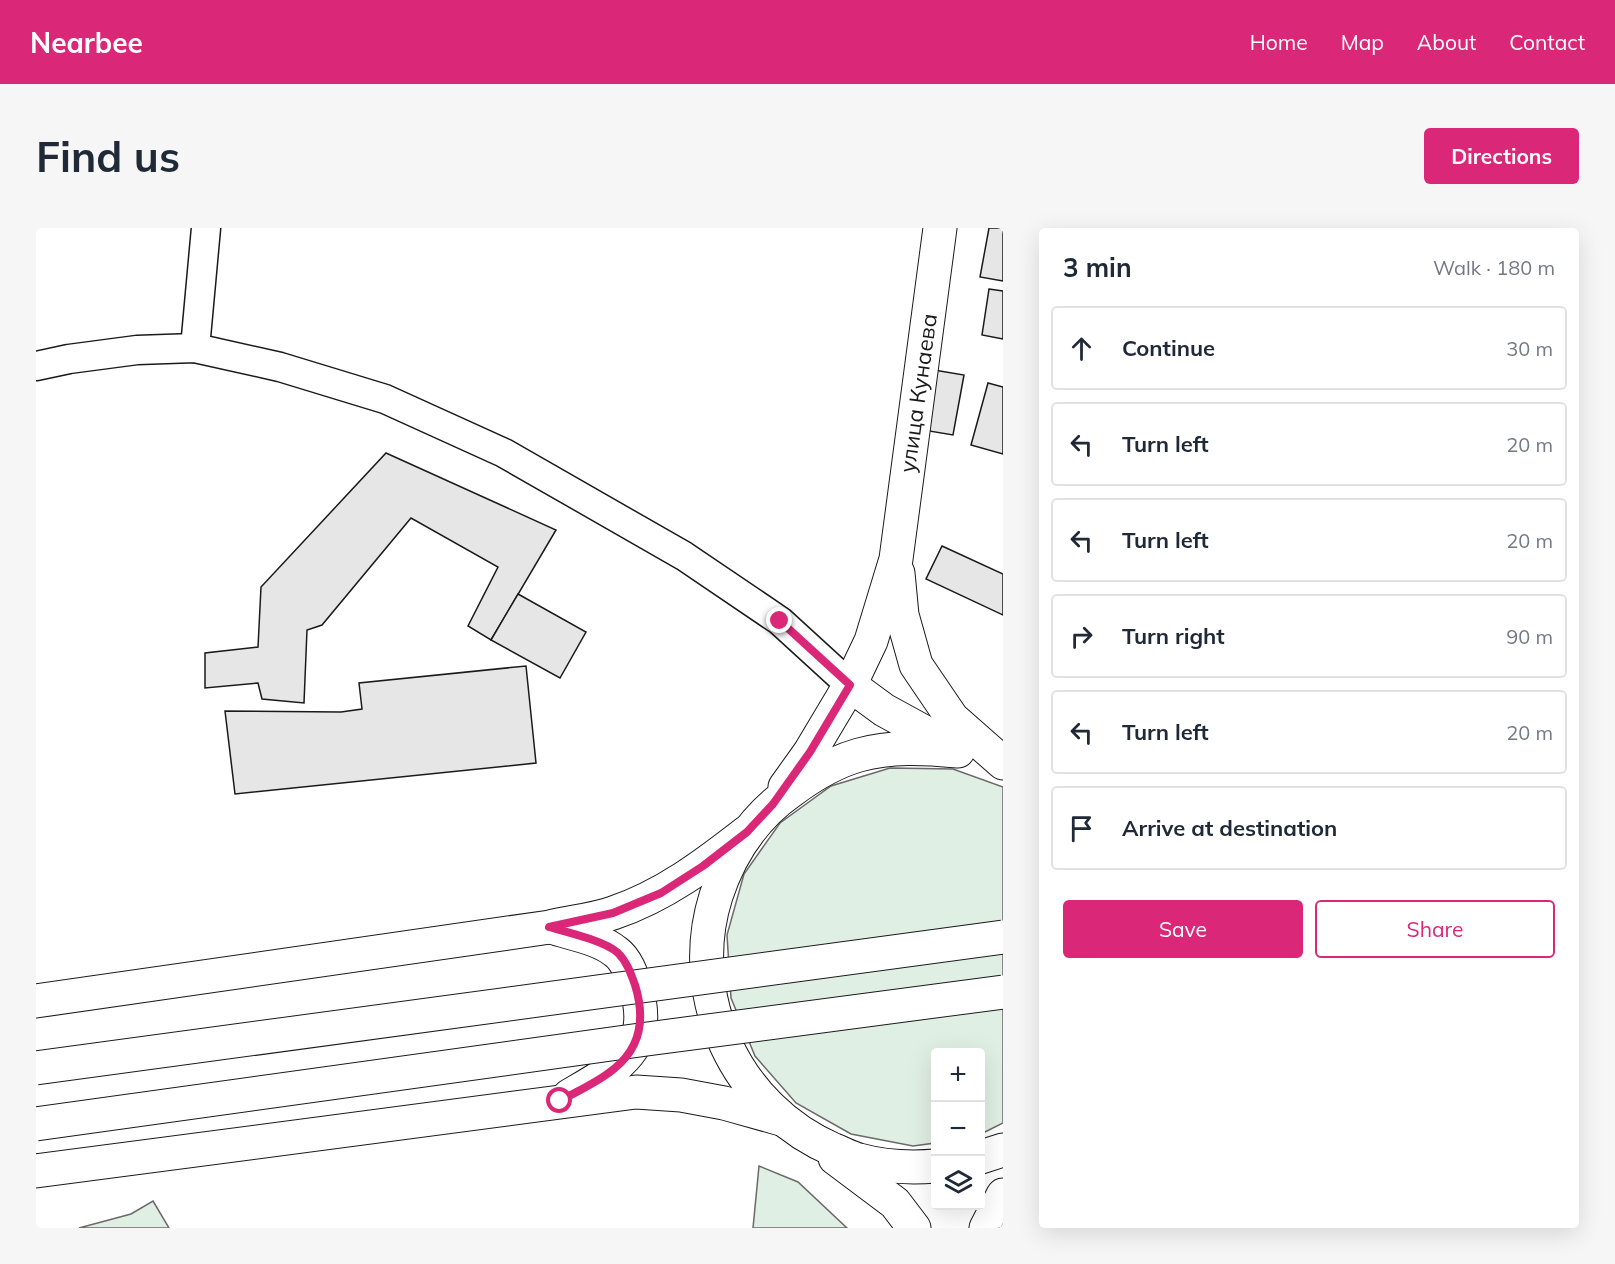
<!DOCTYPE html>
<meta charset="utf-8">
<style>
:root{--surface:#fff;--page:#f6f6f7;--text:#1f2937;--muted:#747a83;--line:#e0e1e3;--accent:#db2777}
body{margin:0;font-family:Mulish,sans-serif;background:var(--page);color:var(--text)}
.controls{position:absolute;right:18px;bottom:18px;display:grid;overflow:hidden;border-radius:6px;box-shadow:0 6px 24px #0002}
.controls button{width:54px;height:54px;display:grid;place-items:center;padding:0;border:0;border-bottom:2px solid var(--line);background:var(--surface);color:var(--text);font:30px sans-serif}
.stop{position:absolute;width:18px;height:18px;margin:-14px;border:4px solid #db2777;border-radius:50%;background:#fff}
.stop.end{background:#db2777;border-color:#fff;box-shadow:0 2px 6px #0008}
.list{margin:0;padding:0;list-style:none}
h2{display:flex;justify-content:space-between;align-items:center;height:78px;margin:0;padding:0 24px;font-size:26px}
h2 small{font-size:20px;font-weight:400;color:var(--muted)}
.list li{display:grid;grid-template-columns:39px 1fr auto;gap:18px;align-items:center;box-sizing:border-box;height:84px;margin:0 12px 12px;padding:0 12px;border:2px solid var(--line);border-radius:6px}
.list b{display:block;font-size:22px;white-space:nowrap}
.list em{font-size:20px;font-style:normal;color:var(--muted)}
.actions{display:flex;gap:12px;padding:18px 24px}
.actions a{flex:1;padding:14px 0;border:2px solid var(--accent);border-radius:6px;text-align:center;font-size:21px;color:var(--accent)}
.actions .main{background:var(--accent);color:#fff}
.icon{flex:none;width:33px;height:33px;fill:none;stroke:currentColor;stroke-width:2;stroke-linecap:round;stroke-linejoin:round}
.map{position:relative;flex:none;width:967px;height:1000px;overflow:hidden;border-radius:6px}
header{display:flex;align-items:center;gap:36px;box-sizing:border-box;height:84px;padding:0 30px;background:var(--accent);color:#fff}
header strong{font-size:28px}
nav{display:flex;gap:33px;margin-inline-start:auto;font-size:21px}
.intro{display:flex;align-items:center;justify-content:space-between;box-sizing:border-box;height:144px;padding:0 36px}
h1{margin:0;font-size:42px}
.button{padding:15px 27px;border-radius:6px;background:var(--accent);color:#fff;font-size:21px;font-weight:700}
main{display:flex;gap:36px;padding:0 36px}
aside{flex:1;background:var(--surface);border-radius:6px;box-shadow:0 6px 24px #0002}
.map>svg:first-child{display:block}
.green{fill:#e0efe3;stroke:#6a6a6a;stroke-width:1.5}
.building{fill:#e6e6e6;stroke:#1a1a1a;stroke-width:1.5}
.lines{fill:none;stroke-linecap:round;stroke-linejoin:round}
.street-casing{stroke:#1a1a1a;stroke-width:31}
.secondary-casing{stroke:#1a1a1a;stroke-width:35}
.street{stroke:#fff;stroke-width:28}
.secondary{stroke:#fff;stroke-width:33}
.highway-bridge-casing{stroke:#1a1a1a;stroke-width:35;stroke-linecap:butt}
.highway-bridge{stroke:#fff;stroke-width:33}
.route{stroke:#db2777;stroke-width:8}
.labels{text-anchor:middle;stroke-width:4.5;stroke-linejoin:round;paint-order:stroke}
.street-label{font-size:22px;fill:#1a1a1a;stroke:#fff}
</style>
<header>
<strong>Nearbee</strong>
<nav><a>Home</a><a>Map</a><a>About</a><a>Contact</a></nav>
</header>
<div class="intro"><h1>Find us</h1><a class="button">Directions</a></div>
<main>
<div class="map">
<svg width="967" height="1000" viewBox="0 0 967 1000">
<rect width="100%" height="100%" fill="#fff"/>
<g class="green">
<polygon points="854,540 917,541 967,559 967,895 945,906 945,824 900,824 899,915 877,918 815,906 760,875 719,828 695,770 691,707 708,646 744,595 795,558"/>
<polygon points="723,938 762,954 811,1000 717,1000"/>
<polygon points="117,973 133,1000 43,1000 95,986"/>
</g>
<g class="building">
<polygon points="953,0 967,0 967,53 944,49"/>
<polygon points="953,61 967,63 967,111 946,107"/>
<polygon points="898,142 928,147 917,207 887,202"/>
<polygon points="952,155 967,159 967,226 935,217"/>
<polygon points="350,225 520,302 455,412 432,398 462,339 375,290 286,397 271,402 268,475 226,471 222,455 169,460 169,425 222,419 225,359"/>
<polygon points="906,318 967,346 967,387 890,351"/>
<polygon points="482,366 550,404 524,450 455,412"/>
<polygon points="490,438 500,535 199,566 189,483 305,484 326,481 323,455"/>
</g>
<g class="lines">
<defs>
<g id="street">
<polyline points="159,120 170,0"/>
<polyline points="0,138 33,131 101,122 159,120 244,139 349,171 468,225 648,328 744,393 814,457"/>
</g>
<g id="secondary">
<polyline points="862,345 866,387 880,437 916,490 967,535"/>
<polyline points="814,457 848,482 912,517"/>
<polyline points="749,559 774,524 814,457 835,413 860,331 904,0"/>
<path d="M 515,699 C 536,706 563,710 580,724 C 591,732 596,748 600,760 C 619,822 579,841 533,868"/>
<path d="M 0,773 L 514,699 C 534,694 557,692 577,685 C 628,668 670,636 711,604"/>
<polyline points="945,929 967,922"/>
<polyline points="799,930 859,975 878,1000"/>
<path d="M 900,938 C 874,940 848,939 823,932 C 815,930 806,925 798,922 C 700,880 648,769 680,668 C 694,625 718,589 755,563 C 775,548 798,534 823,527 C 855,518 888,520 922,523"/>
<polyline points="0,943 600,864 645,867 688,875 745,891"/>
<polyline points="950,1000 967,967"/>
</g>
</defs>
<use href="#street" class="street-casing"/>
<use href="#secondary" class="secondary-casing"/>
<use href="#street" class="street"/>
<use href="#secondary" class="secondary"/>
<defs>
<g id="highway-bridge">
<polyline points="0,840 967,709"/>
<polyline points="0,896 611,811 967,764"/>
</g>
</defs>
<use href="#highway-bridge" class="highway-bridge-casing"/>
<use href="#highway-bridge" class="highway-bridge"/>
</g>
<g class="lines">
<path class="route" d="M 524,873 C 541,863 563,854 579,840 C 606,818 609,789 599,757 C 595,746 591,734 582,725 C 569,713 531,704 513,699 L 577,685 L 625,665 L 667,638 L 711,604 L 737,576 L 774,524 L 814,457 L 744,393"/>
</g>
<g class="labels">
<g class="street-label">
<text transform="translate(882 165) rotate(-82)" y="8">улица Кунаева</text>
</g>
</g>
</svg>
<div class="controls">
<button>+</button>
<button>−</button>
<button><svg class="icon" aria-label="layers" viewBox="0 0 24 24"><path d="M12 4l9 5-9 5-9-5zM3 14l9 5 9-5"/></svg></button>
</div>
<div class="stop" style="left:524px;top:873px"></div>
<div class="stop end" style="left:744px;top:393px"></div>
</div>
<aside>
<h2>3 min<small>Walk · 180 m</small></h2>
<ul class="list">
<li><svg class="icon" aria-label="ahead" viewBox="0 0 24 24"><path d="M12 20V5M6 11l6-6 6 6"/></svg><div><b>Continue</b></div><em>30 m</em></li>
<li><svg class="icon" aria-label="left" viewBox="0 0 24 24"><path d="M17 20v-9H6M10 6l-5 5 5 5"/></svg><div><b>Turn left</b></div><em>20 m</em></li>
<li><svg class="icon" aria-label="left" viewBox="0 0 24 24"><path d="M17 20v-9H6M10 6l-5 5 5 5"/></svg><div><b>Turn left</b></div><em>20 m</em></li>
<li><svg class="icon" aria-label="right" viewBox="0 0 24 24"><path d="M7 20v-9h11M14 6l5 5-5 5"/></svg><div><b>Turn right</b></div><em>90 m</em></li>
<li><svg class="icon" aria-label="left" viewBox="0 0 24 24"><path d="M17 20v-9H6M10 6l-5 5 5 5"/></svg><div><b>Turn left</b></div><em>20 m</em></li>
<li><svg class="icon" aria-label="arrive" viewBox="0 0 24 24"><path d="M6 21V4h12l-3 4 3 4H6"/></svg><div><b>Arrive at destination</b></div></li>
</ul>
<div class="actions"><a class="main">Save</a><a>Share</a></div>
</aside>
</main>
